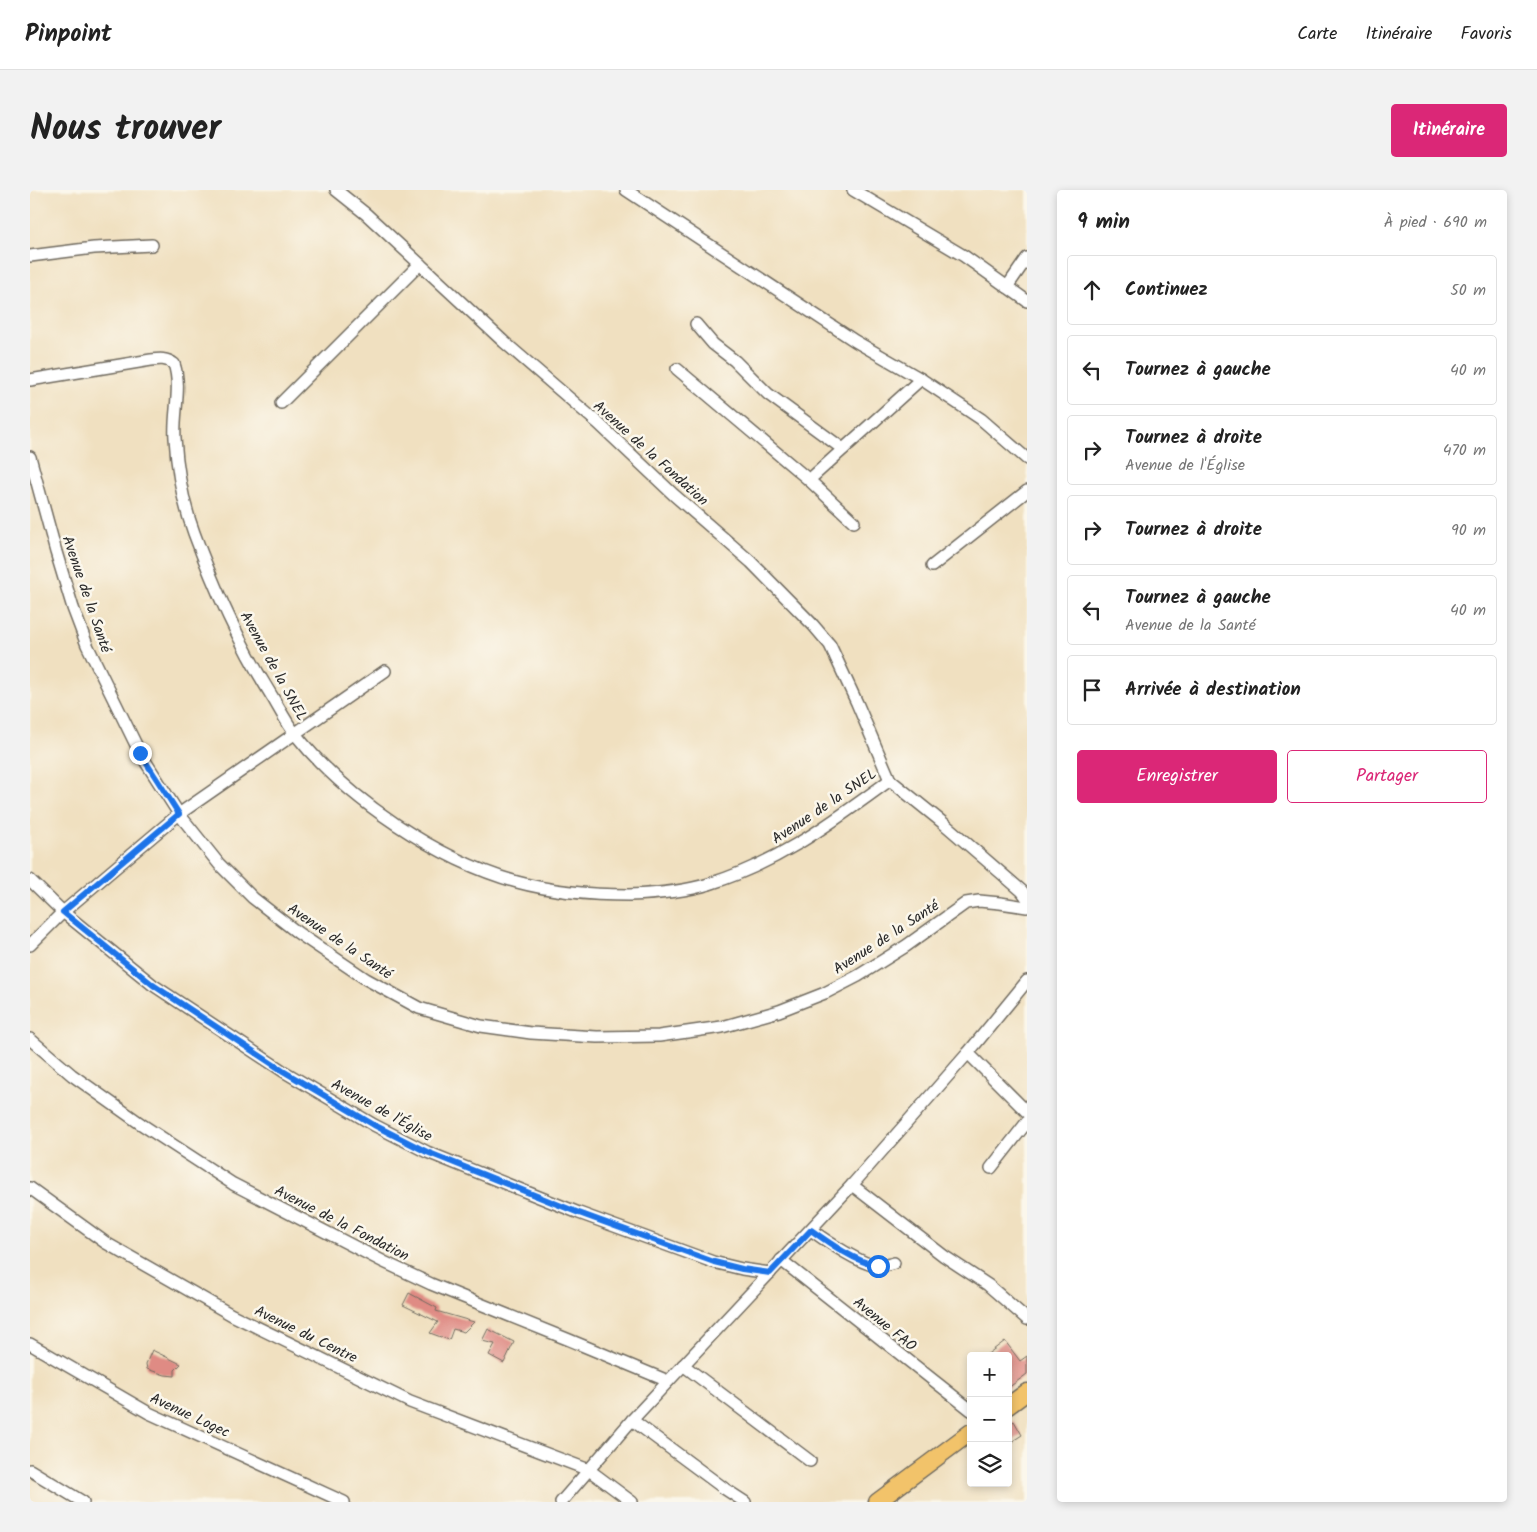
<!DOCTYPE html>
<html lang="fr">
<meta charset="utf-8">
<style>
:root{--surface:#fff;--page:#f2f2f2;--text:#222;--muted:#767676;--line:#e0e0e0;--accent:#db2777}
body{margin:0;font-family:Kalam,sans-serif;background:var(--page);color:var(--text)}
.controls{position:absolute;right:15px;bottom:15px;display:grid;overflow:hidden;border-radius:5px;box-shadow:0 2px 8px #0003}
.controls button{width:45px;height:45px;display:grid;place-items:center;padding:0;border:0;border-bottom:1px solid var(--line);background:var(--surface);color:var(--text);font:25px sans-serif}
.stop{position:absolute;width:15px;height:15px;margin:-11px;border:4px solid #1a73e8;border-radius:50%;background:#fff}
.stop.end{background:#1a73e8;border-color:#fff;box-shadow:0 1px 5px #0008}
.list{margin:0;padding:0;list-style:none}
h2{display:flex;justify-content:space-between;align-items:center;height:65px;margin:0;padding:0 20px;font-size:21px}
h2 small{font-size:16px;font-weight:400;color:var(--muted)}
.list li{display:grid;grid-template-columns:32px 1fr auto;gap:15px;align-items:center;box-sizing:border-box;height:70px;margin:0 10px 10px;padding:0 10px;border:1px solid var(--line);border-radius:5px}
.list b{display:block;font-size:19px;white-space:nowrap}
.list p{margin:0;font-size:16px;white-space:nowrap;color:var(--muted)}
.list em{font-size:16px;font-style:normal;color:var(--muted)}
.actions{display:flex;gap:10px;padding:15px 20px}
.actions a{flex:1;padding:11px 0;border:1px solid var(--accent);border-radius:5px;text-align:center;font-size:18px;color:var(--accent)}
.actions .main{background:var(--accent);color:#fff}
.icon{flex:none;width:28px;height:28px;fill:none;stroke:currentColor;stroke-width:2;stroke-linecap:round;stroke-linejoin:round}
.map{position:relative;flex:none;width:997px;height:1312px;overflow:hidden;border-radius:5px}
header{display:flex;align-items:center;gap:30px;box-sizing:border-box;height:70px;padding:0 25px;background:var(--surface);border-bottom:1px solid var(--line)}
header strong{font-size:24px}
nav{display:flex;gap:28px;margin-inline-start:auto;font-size:18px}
.intro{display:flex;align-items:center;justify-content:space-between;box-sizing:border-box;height:120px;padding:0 30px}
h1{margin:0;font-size:35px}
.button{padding:12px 22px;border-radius:5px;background:var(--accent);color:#fff;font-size:18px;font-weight:700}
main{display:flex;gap:30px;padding:0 30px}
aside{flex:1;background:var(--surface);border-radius:5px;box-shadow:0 2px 8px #0003}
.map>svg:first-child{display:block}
.building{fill:#df8b84}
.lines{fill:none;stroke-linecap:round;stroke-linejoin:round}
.minor-casing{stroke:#706a5f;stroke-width:14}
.highway-casing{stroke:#706a5f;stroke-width:19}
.minor{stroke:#fff;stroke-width:11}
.highway{stroke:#f2c36a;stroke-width:16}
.route{stroke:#1a73e8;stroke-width:6}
.labels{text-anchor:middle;stroke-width:5;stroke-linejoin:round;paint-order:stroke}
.street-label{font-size:15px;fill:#2b2b2b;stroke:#fbf7ec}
</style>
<header>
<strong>Pinpoint</strong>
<nav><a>Carte</a><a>Itinéraire</a><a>Favoris</a></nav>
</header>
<div class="intro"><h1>Nous trouver</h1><a class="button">Itinéraire</a></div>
<main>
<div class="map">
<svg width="997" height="1312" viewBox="0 0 997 1312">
<rect width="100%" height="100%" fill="#fbf7ec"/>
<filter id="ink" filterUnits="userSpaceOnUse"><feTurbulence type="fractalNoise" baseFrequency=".02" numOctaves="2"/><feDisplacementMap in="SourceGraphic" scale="10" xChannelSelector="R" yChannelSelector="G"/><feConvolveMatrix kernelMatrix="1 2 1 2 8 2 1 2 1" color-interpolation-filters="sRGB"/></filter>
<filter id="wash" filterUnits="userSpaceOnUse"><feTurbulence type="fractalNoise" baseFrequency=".0096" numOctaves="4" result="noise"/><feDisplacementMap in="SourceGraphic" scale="20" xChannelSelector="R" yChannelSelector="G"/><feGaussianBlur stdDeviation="1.12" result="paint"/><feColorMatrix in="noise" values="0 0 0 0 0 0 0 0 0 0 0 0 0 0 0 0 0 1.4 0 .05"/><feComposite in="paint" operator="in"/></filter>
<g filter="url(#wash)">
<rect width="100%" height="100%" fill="#f0e0c0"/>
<g id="blocks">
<g class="building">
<polygon points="379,1103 407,1118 406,1121 444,1132 434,1142 423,1139 419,1150 400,1143 408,1132 373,1115"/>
<polygon points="458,1139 484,1152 474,1173 459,1165 465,1154 452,1151"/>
<polygon points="975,1151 990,1171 997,1166 997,1184 978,1198 978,1166 955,1166"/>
<polygon points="122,1160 151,1174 145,1180 145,1186 135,1185 117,1179 116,1174"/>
<polygon points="984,1231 992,1245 978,1254 978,1235"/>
</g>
</g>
</g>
<g filter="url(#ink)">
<use href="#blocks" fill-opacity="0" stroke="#706a5f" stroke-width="1"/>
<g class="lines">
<defs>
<g id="minor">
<polyline points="306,0 336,24 474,152 568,233 644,305 721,372 783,435 800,455 827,513 860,590"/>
<polyline points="596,0 825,151 891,189 951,229 997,269"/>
<polyline points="823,0 934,66 997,111"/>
<polyline points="0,66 64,58 122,55"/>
<polyline points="977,97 997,68"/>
<polyline points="666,134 683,154 705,171 738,204 813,259"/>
<polyline points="647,179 779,290 824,332"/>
<path d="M 0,190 L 121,170 C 129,169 137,168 144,174 C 152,197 143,224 145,248 C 147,280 153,313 164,343 C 185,400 211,457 243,508 C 250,520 257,534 266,545 C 317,609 408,670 487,692 C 524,702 561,705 599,705 C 626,704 653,702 679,694 C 750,672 801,633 860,590 L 912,632 L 992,701 L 997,708"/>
<polyline points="251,213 390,74"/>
<polyline points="0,267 26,362 43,418 57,455 110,563 149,624 189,674 223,708 268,743 336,789 389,818 451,836 501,843 567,847 629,846 692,837 749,821 795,803 828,786 876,756 936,713 949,711 970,713 997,717"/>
<polyline points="779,290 891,189"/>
<polyline points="902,376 997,301"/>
<polyline points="0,690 33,722 123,795 253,881 344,935 397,962 549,1023 683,1072 712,1079 740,1083"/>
<polyline points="0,755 33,722 149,624 355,481"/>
<polyline points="0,849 42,885 111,934 203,994 354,1072 401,1094 537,1149 638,1191"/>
<polyline points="938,863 997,922"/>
<polyline points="961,978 997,932"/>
<polyline points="822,995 914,1066 958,1095 997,1129"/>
<polyline points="0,998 76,1053 202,1125 380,1212 559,1280 602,1312"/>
<path d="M 781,1040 C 795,1050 833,1076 849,1076 C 854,1077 859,1074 864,1073"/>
<polyline points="751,1070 941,1220"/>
<polyline points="0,1154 119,1223 314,1312"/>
<polyline points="653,1175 780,1271"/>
<polyline points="602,1230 695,1299 715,1312"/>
<polyline points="0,1280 53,1312"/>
<polyline points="531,1312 602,1230 822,995 938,863 997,791"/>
</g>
<g id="highway">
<polyline points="978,1216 997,1202"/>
<polyline points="847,1312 941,1242"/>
</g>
</defs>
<use href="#minor" class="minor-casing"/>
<use href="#highway" class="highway-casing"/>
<use href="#minor" class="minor"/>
<use href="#highway" class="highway"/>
</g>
</g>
<g class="lines" filter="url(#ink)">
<path class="route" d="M 110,563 L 149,624 L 33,722 L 123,795 L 253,881 L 344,935 L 397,962 L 549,1023 L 684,1072 L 712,1079 L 740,1083 L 781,1040 C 799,1053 826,1072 848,1076"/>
</g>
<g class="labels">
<g class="street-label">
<text transform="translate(621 263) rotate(42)" y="5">Avenue de la Fondation</text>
<text transform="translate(57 404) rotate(71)" y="5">Avenue de la Santé</text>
<text transform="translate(244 476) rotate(61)" y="5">Avenue de la SNEL</text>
<text transform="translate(794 616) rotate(-34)" y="5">Avenue de la SNEL</text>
<text transform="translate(856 747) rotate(-33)" y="5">Avenue de la Santé</text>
<text transform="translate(310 751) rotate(34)" y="5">Avenue de la Santé</text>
<text transform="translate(352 920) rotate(29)" y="5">Avenue de l'Église</text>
<text transform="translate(312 1033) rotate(27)" y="5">Avenue de la Fondation</text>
<text transform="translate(855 1134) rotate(39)" y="5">Avenue FAO</text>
<text transform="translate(276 1144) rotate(26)" y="5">Avenue du Centre</text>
<text transform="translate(160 1225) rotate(25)" y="5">Avenue Logec</text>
</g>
</g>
</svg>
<div class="controls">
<button>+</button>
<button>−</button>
<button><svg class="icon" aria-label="layers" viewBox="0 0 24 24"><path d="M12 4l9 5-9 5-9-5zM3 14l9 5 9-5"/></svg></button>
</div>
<div class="stop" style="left:848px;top:1076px"></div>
<div class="stop end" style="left:110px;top:563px"></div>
</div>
<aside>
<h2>9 min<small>À pied · 690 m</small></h2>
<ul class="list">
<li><svg class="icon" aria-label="ahead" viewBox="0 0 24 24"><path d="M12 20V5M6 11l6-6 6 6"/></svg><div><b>Continuez</b></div><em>50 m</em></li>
<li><svg class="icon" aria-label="left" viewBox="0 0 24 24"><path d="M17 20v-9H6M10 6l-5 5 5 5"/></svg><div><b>Tournez à gauche</b></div><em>40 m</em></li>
<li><svg class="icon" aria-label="right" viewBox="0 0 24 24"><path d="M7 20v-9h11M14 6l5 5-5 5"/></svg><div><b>Tournez à droite</b><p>Avenue de l'Église</p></div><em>470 m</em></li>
<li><svg class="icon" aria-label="right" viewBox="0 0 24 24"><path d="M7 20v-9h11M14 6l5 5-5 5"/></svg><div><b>Tournez à droite</b></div><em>90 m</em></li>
<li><svg class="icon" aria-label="left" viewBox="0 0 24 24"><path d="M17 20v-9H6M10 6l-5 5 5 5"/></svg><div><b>Tournez à gauche</b><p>Avenue de la Santé</p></div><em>40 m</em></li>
<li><svg class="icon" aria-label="arrive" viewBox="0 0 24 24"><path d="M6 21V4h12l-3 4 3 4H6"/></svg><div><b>Arrivée à destination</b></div></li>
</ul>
<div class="actions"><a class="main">Enregistrer</a><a>Partager</a></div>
</aside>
</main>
